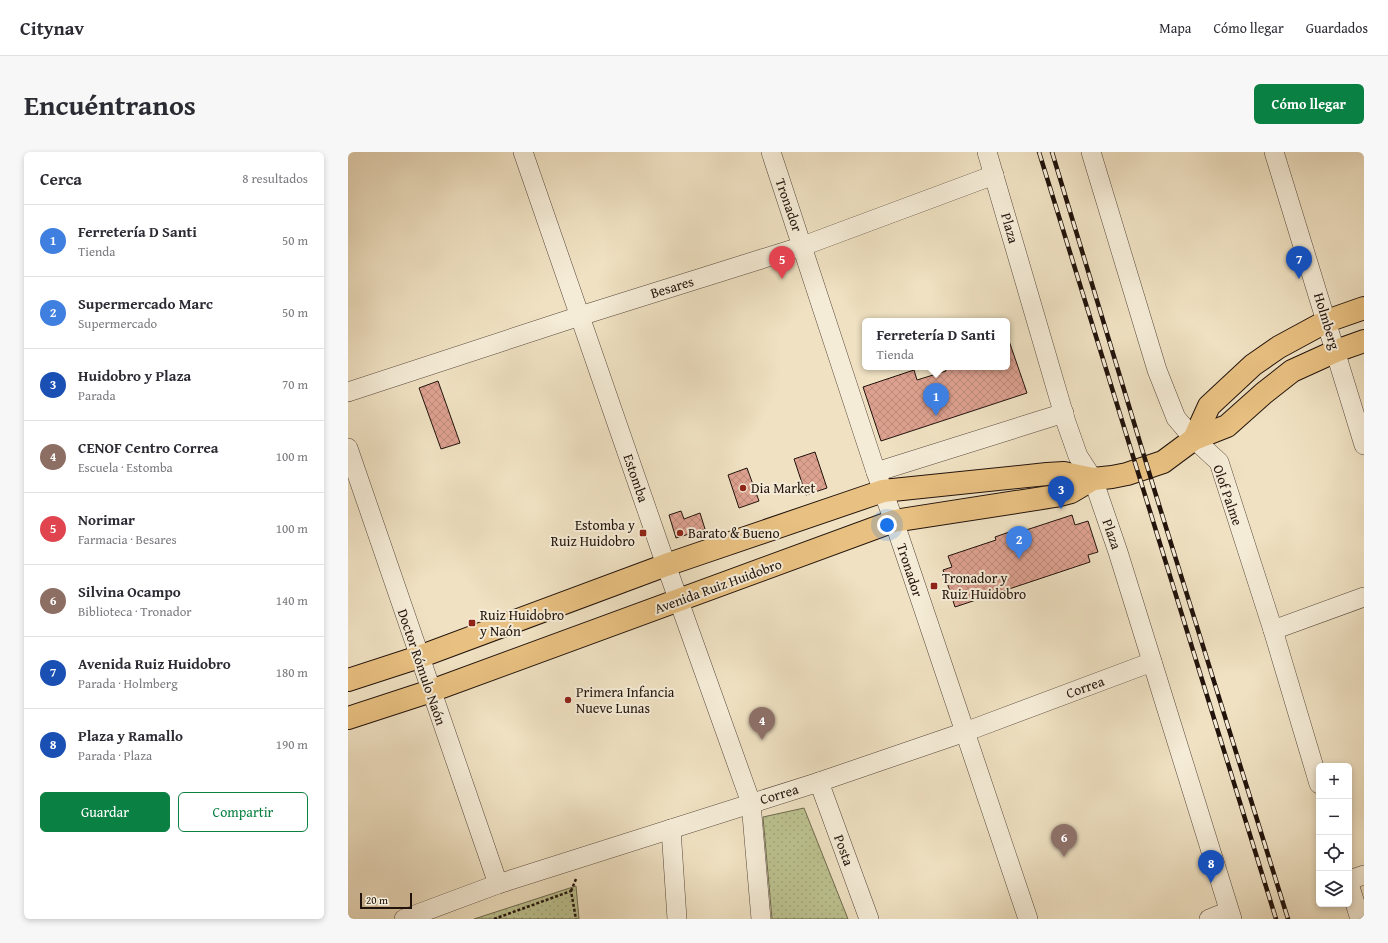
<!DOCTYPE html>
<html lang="es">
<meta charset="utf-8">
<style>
:root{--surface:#fff;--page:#f7f7f7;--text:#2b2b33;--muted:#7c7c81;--line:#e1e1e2;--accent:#0b8043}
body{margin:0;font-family:"Gentium Book Plus",serif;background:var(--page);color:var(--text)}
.controls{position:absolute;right:12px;bottom:12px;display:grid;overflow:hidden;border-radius:6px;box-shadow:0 2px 6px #0003}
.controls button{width:36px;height:36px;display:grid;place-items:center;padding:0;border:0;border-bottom:1px solid var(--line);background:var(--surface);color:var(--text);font:20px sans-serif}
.scale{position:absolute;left:12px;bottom:10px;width:52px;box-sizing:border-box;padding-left:4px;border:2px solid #22130c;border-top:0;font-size:11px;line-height:14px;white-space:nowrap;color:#22130c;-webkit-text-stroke:3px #f5ecd7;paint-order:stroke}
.you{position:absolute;left:539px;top:373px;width:14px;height:14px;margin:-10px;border:3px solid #fff;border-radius:50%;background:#1a73e8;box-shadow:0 0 0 6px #1a73e833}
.badge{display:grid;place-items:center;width:26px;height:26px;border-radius:50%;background:var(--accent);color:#fff;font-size:13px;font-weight:700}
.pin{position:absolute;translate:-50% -33px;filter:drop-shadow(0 1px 2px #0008)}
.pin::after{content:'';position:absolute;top:21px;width:14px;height:12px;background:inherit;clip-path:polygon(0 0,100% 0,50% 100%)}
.popup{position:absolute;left:514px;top:166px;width:148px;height:52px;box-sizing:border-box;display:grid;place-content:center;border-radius:6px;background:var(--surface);filter:drop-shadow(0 1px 3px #0005);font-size:13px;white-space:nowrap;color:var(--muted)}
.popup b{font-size:15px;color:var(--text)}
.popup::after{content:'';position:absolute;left:50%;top:100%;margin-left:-8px;border:8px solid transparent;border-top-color:var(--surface)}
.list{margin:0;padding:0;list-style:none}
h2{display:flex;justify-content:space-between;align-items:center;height:52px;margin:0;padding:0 16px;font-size:17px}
h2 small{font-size:13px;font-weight:400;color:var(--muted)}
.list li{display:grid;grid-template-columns:26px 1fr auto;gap:12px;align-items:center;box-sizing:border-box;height:72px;padding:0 16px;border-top:1px solid var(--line)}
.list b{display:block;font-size:15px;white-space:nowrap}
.list p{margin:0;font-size:13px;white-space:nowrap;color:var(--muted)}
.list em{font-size:13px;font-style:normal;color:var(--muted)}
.actions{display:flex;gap:8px;padding:12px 16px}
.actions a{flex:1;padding:9px 0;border:1px solid var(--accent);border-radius:6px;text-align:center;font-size:14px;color:var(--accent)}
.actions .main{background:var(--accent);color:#fff}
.icon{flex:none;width:22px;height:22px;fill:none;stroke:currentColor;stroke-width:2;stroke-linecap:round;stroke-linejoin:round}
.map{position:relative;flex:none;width:1016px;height:767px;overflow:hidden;border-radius:6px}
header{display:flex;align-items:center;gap:24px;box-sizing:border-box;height:56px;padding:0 20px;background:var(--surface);border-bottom:1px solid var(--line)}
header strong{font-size:19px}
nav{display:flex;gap:22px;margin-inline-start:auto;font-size:14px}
.intro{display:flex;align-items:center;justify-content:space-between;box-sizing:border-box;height:96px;padding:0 24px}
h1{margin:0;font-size:28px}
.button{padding:10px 18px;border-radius:6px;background:var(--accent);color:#fff;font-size:14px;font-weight:700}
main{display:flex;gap:24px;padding:0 24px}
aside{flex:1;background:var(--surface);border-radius:6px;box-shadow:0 2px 6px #0003}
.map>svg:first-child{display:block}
.park{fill:url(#park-dots);stroke:#6f6a4e}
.building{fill:url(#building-cross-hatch);stroke:#22130c}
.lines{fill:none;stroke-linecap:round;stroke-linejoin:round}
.minor-casing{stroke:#55463a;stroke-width:20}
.major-casing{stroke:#22130c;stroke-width:24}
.path{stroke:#22130c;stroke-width:2.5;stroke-dasharray:3 2;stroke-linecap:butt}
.minor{stroke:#f5ecd7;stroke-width:19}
.major{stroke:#e8c081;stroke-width:22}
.rail-casing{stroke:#22130c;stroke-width:4.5}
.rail{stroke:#f5ecd7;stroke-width:3;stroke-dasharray:9;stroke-linecap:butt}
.poi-dot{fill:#8f2418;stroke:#f5ecd7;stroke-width:1.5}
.labels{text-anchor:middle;stroke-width:4;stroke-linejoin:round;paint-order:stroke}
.street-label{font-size:14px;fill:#22130c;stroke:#f5ecd7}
.poi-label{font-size:14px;fill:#22130c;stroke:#f5ecd7;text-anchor:start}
</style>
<header>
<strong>Citynav</strong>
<nav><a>Mapa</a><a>Cómo llegar</a><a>Guardados</a></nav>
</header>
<div class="intro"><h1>Encuéntranos</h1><a class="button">Cómo llegar</a></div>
<main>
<aside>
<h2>Cerca<small>8 resultados</small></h2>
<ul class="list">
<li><span class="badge" style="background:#3f7fe0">1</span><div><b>Ferretería D Santi</b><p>Tienda</p></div><em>50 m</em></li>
<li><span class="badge" style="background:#3f7fe0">2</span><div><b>Supermercado Marc</b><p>Supermercado</p></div><em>50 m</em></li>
<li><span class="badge" style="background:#1a4fb4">3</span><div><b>Huidobro y Plaza</b><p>Parada</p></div><em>70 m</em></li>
<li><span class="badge" style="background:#8d6e63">4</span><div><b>CENOF Centro Correa</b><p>Escuela · Estomba</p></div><em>100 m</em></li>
<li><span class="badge" style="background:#e0444e">5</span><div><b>Norimar</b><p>Farmacia · Besares</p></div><em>100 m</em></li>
<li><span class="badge" style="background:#8d6e63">6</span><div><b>Silvina Ocampo</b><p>Biblioteca · Tronador</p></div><em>140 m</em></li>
<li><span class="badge" style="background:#1a4fb4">7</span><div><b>Avenida Ruiz Huidobro</b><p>Parada · Holmberg</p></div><em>180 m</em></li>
<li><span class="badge" style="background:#1a4fb4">8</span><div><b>Plaza y Ramallo</b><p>Parada · Plaza</p></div><em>190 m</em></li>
</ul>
<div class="actions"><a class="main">Guardar</a><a>Compartir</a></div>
</aside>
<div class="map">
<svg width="1016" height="767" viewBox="0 0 1016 767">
<defs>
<pattern id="park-dots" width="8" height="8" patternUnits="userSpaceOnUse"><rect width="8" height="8" fill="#bcc290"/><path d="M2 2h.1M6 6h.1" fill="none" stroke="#a1a67b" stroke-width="1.8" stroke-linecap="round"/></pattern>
<pattern id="building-cross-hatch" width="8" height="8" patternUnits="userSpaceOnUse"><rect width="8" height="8" fill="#dda190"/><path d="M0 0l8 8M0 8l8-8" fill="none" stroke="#bd8a7b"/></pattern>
</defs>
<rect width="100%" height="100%" fill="#efe1c2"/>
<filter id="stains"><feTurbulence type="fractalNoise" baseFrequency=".005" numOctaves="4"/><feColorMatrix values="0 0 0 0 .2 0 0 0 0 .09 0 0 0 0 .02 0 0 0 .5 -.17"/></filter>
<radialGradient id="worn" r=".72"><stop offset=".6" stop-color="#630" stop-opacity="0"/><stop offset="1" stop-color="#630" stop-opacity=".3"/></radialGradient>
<g class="park">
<polygon points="456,656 500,767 424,767 415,665"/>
<polygon points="228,734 231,767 126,767"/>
</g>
<g class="building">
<polygon points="660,186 679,241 533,289 515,235 566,218 569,228 598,219 597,215 659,215 659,187"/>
<polygon points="90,229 112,291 93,297 71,236"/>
<polygon points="467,300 479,336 458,343 446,307"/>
<polygon points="399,316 411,349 391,356 380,323"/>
<polygon points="333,359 336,367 352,361 357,377 328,386 321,363"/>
<polygon points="724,363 727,373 740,369 750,400 740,403 742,410 607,455 595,418 604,415 600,404 648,388 647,385 667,378 669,381"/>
</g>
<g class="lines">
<defs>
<g id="minor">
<polyline points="175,0 318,413 403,651 413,767"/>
<polyline points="423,0 528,320 546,369 680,767"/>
<polyline points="639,0 718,270 730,304 745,327 770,400 884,767"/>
<polyline points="743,0 809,218 828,266 846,287 871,310 925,478 971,632"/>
<polyline points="926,0 1016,293"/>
<polyline points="0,240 232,164 455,94 646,23"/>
<polyline points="0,296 150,732"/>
<polyline points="528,320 716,261"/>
<polyline points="925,478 1016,445"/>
<polyline points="471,630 521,767"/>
<polyline points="323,677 329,767"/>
<polyline points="1001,728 1016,723"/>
<polyline points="1001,732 1012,767"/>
<polyline points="56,767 150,732 471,630 617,580 804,510"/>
<polyline points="861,767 881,759"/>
</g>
<g id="major">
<polyline points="846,287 861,254 905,213 931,195 979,169 1016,156"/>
<polyline points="0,528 71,505 318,413 535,339 699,322 716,321 745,327 764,325 779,322 815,310 846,287 879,274 916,241 944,219 988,199 1016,189"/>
<polyline points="0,566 83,539 546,369 707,344 723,340 745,327"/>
</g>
</defs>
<use href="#minor" class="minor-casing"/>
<use href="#major" class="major-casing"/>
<g class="path">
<polyline points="223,739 228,727"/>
<polyline points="146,767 223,739 228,767"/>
</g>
<use href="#minor" class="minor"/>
<use href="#major" class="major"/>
<defs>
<g id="rail">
<polyline points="691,0 928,767"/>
<polyline points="704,0 807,340 940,767"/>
</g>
</defs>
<use href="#rail" class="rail-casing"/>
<use href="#rail" class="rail"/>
</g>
<g class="poi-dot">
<circle cx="395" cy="336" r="4"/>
<rect x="291" y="377" width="8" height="8" rx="2"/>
<circle cx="332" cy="381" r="4"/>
<rect x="582" y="430" width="8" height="8" rx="2"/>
<rect x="120" y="467" width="8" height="8" rx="2"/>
<circle cx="220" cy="548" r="4"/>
</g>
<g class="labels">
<g class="street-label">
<text transform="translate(441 53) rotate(71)" y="5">Tronador</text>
<text transform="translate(662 76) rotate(74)" y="5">Plaza</text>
<text transform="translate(324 135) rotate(-17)" y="5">Besares</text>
<text transform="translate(979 169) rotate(73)" y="5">Holmberg</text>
<text transform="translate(288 326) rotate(71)" y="5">Estomba</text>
<text transform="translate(880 343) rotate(71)" y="5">Olof Palme</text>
<text transform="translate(764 382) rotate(71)" y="5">Plaza</text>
<text transform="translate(562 418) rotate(72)" y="5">Tronador</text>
<text transform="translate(370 434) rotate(-20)" y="5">Avenida Ruiz Huidobro</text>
<text transform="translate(74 515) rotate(71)" y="5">Doctor Rómulo Naón</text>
<text transform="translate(737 535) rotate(-20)" y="5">Correa</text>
<text transform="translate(431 642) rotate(-17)" y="5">Correa</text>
<text transform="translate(496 698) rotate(70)" y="5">Posta</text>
</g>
<g class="poi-label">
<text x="403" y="341">Dia Market</text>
<text x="287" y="378" text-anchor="end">Estomba y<tspan x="287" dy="16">Ruiz Huidobro</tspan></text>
<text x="340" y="386">Barato &amp; Bueno</text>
<text x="594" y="431">Tronador y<tspan x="594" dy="16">Ruiz Huidobro</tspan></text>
<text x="132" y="468">Ruiz Huidobro<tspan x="132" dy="16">y Naón</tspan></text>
<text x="228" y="545">Primera Infancia<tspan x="228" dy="16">Nueve Lunas</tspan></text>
</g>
</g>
<rect width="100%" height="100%" filter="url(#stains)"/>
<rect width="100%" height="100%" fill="url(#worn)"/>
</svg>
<div class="controls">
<button>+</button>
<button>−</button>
<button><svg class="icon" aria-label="locate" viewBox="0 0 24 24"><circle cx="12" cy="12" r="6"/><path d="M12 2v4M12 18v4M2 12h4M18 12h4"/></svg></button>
<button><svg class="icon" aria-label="layers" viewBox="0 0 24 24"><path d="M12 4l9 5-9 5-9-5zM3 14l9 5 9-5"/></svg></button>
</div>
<div class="scale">20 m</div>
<div class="you"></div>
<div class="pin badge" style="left:588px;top:264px;background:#3f7fe0">1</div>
<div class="popup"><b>Ferretería D Santi</b>Tienda</div>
<div class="pin badge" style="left:671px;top:407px;background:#3f7fe0">2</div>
<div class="pin badge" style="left:713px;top:357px;background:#1a4fb4">3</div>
<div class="pin badge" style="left:414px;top:588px;background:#8d6e63">4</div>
<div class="pin badge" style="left:434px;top:127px;background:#e0444e">5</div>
<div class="pin badge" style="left:716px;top:705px;background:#8d6e63">6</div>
<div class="pin badge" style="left:951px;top:127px;background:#1a4fb4">7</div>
<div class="pin badge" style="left:863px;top:731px;background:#1a4fb4">8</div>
</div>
</main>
